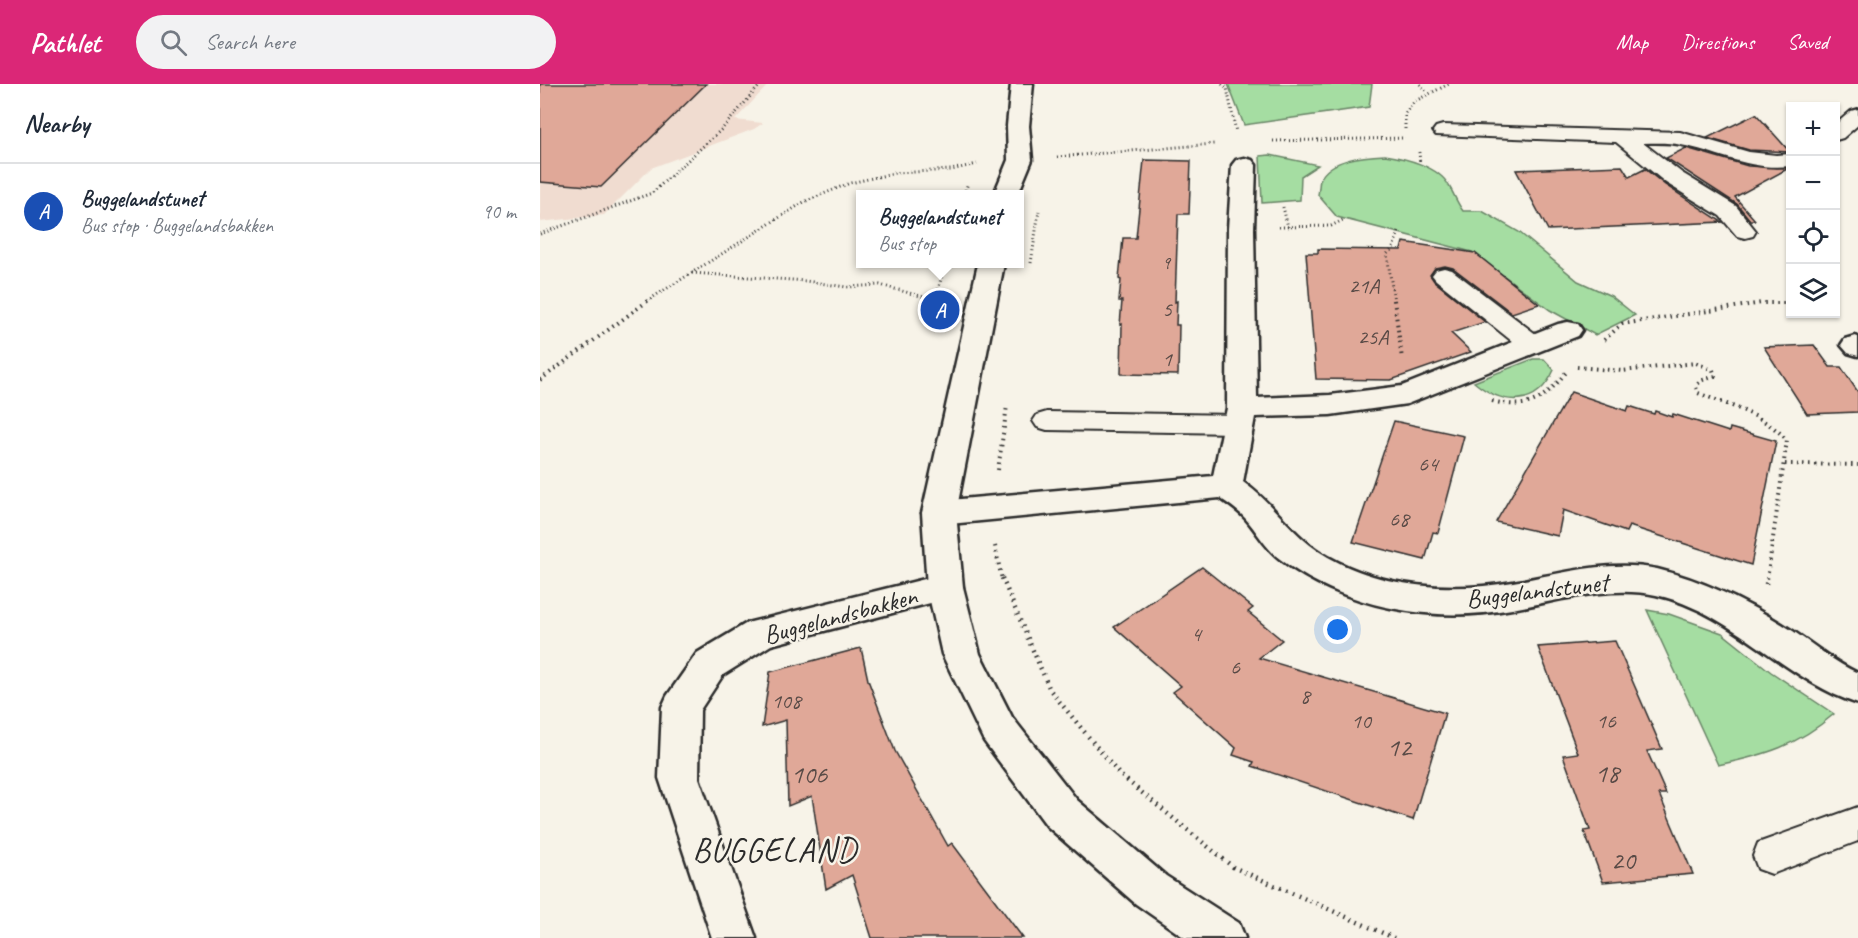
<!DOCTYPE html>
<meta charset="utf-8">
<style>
:root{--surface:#fff;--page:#f2f2f3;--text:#1f2937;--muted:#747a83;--line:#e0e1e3;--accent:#db2777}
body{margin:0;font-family:Caveat,sans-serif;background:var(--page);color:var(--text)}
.controls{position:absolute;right:18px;top:18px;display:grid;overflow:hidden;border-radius:0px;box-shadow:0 2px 4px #0004}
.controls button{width:54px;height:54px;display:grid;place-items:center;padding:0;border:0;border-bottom:2px solid var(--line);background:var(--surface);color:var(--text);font:30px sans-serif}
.you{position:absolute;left:798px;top:546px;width:21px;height:21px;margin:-15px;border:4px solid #fff;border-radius:50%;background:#1a73e8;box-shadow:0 0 0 9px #1a73e833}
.badge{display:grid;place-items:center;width:39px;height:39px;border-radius:50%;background:var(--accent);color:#fff;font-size:20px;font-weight:700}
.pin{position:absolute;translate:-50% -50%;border:3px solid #fff;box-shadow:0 2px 6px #0006}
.popup{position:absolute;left:316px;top:106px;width:168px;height:78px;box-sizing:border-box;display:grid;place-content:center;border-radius:0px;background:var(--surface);filter:drop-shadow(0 2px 4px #0005);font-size:20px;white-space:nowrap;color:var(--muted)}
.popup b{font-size:22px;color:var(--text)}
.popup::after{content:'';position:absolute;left:50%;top:100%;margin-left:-12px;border:12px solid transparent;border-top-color:var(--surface)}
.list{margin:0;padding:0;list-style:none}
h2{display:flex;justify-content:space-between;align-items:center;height:78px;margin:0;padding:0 24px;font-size:26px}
h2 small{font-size:20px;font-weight:400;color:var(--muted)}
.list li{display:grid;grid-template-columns:39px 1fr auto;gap:18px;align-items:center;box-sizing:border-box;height:96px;padding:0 24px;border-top:2px solid var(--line)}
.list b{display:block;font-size:22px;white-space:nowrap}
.list p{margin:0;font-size:20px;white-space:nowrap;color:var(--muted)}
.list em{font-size:20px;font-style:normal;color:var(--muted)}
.icon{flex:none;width:33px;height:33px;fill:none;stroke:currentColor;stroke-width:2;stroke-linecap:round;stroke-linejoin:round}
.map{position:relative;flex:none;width:1318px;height:854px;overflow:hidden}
header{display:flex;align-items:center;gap:36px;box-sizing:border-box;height:84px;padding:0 30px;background:var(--accent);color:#fff}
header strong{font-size:28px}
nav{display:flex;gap:33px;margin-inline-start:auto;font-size:21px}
.search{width:420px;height:54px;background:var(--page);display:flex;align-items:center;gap:15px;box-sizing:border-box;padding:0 21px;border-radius:33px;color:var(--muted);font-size:22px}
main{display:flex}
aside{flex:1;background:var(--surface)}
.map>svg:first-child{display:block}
.built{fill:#f0dcd0}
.green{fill:#a5dda2;stroke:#688466;stroke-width:1.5}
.building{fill:#e0a898;stroke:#2b2b2b;stroke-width:1.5}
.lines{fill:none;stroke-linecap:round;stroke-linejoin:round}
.service-casing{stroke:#2b2b2b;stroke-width:4}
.minor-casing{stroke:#2b2b2b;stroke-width:5}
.tertiary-casing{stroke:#2b2b2b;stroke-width:5}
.path-far2{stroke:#2b2b2b;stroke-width:3;stroke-dasharray:1 3;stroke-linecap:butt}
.path-far1{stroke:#2b2b2b;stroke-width:4;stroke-dasharray:1.5 4.5;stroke-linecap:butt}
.path{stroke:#2b2b2b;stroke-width:4.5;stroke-dasharray:1.5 5;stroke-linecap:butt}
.service{fill:#f7f3e8;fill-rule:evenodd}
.minor{fill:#f7f3e8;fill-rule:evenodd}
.tertiary{fill:#f7f3e8;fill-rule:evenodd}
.labels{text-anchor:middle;stroke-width:5;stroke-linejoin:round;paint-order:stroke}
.far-number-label{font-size:18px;fill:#584a46}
.number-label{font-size:22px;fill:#584a46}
.street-label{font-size:26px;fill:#2b2b2b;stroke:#f7f3e8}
.near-number-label{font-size:27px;fill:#584a46}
.near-neighbourhood-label{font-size:33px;letter-spacing:1.5px;fill:#2b2b2b;stroke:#f7f3e8}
</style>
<header>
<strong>Pathlet</strong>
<div class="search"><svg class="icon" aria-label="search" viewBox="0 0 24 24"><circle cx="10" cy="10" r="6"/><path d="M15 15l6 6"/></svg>Search here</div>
<nav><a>Map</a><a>Directions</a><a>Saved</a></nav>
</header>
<main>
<aside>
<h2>Nearby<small></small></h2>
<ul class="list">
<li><span class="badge" style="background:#1a4fb4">A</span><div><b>Buggelandstunet</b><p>Bus stop · Buggelandsbakken</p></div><em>90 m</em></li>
</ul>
</aside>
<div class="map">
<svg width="1318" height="854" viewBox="0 0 1318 854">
<rect width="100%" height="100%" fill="#f7f3e8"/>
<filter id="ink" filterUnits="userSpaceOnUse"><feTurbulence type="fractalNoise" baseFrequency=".0167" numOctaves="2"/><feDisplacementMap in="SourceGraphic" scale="12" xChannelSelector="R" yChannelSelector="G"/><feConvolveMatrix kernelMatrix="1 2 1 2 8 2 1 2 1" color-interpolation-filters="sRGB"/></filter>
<g filter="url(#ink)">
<polygon class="built" points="0,0 229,0 195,36 223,39 214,45 111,84 64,131 0,138"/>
<g class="green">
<polygon points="688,0 832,0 829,23 704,41"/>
<polygon points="730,71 778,81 761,92 760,116 722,119 720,72"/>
<path d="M 845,71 C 864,74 899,82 909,102 C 914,110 917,119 923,127 L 942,127 L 979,148 L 1038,197 L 1071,212 L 1095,231 L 1055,251 L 1010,226 L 932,168 L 797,133 L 778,111 C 779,106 779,100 780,96 C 790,74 825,72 845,71 Z"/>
<path d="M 993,275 L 1004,275 L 1014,286 C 997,324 963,322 934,298 Z"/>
<path d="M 1107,526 L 1129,530 L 1182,549 L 1231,588 L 1294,630 C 1257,662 1225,671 1178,681 Z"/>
</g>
<g class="building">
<polygon points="0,0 166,0 61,103 0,98"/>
<polygon points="1216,30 1250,68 1209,66 1167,54"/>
<polygon points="1146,64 1208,82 1249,84 1195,113 1215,136 1210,136 1197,120 1126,74"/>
<polygon points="604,76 651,77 649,130 638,130 635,218 637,217 636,241 639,241 638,291 581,290 582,240 580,241 582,217 579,217 581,196 579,195 583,154 596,154"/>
<polygon points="1082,82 1089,93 1105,85 1125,101 1182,138 1008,146 976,86"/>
<polygon points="863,158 935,169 999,220 972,229 913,184 905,182 895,184 890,191 894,197 945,238 911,249 931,268 851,296 776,295 766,169 778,169 778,165 861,166"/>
<polygon points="1274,261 1290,283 1301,283 1318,308 1318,328 1267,330 1224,263"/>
<polygon points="1031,308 1087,327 1089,322 1114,330 1115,327 1132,333 1133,330 1189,348 1190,344 1236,357 1211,481 1089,442 1086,448 1023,426 1018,452 956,438"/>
<polygon points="854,337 924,352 898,449 893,448 885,476 813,458"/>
<polygon points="662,483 713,524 708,528 742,556 719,574 905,629 873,736 712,682 714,678 693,671 696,664 633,608 641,602 574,543"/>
<polygon points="1075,557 1122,665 1107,667 1126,710 1119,710 1153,790 1063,798 1044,747 1050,746 1023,671 1038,669 998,563"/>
<polygon points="321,564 328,596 355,667 408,762 412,759 483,854 332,854 312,791 286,805 272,712 248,722 246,636 222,643 230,588"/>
</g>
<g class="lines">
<defs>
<g id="service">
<polygon points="1318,25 1318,41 1303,54 1296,56 1296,40 1311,27"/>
<path d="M 903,41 L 1140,48 L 1209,68 L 1236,71 L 1250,70 L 1250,82 C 1210,87 1179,68 1141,61 C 1129,58 1115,59 1103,59 L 1142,89 L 1196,122 L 1216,147 L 1213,152 L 1205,154 L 1197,152 L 1180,132 L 1126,99 L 1076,58 L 896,51 L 893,47 L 896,43 Z"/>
<polygon points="904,184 912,186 1001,254 1005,260 1001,266 992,268 983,266 896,196 892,191 896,186"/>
<polygon points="507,328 698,331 708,334 712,340 708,346 698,349 507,346 497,343 493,337 497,331"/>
<polygon points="1318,723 1318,757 1232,790 1218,785 1213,772 1218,759"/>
</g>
<g id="minor">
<path d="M 704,74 L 712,76 L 716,81 L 714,145 L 717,314 L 790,311 L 862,302 L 1018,240 L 1028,238 L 1038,240 L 1042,246 L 1038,252 L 867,320 L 790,331 L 715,333 L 703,398 C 735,420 753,454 788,473 C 843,504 911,509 973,498 C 1020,490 1069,475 1117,485 C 1166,497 1211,520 1253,547 C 1274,561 1295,579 1318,589 L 1318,620 C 1245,596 1193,528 1116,511 C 1068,501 1019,517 972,525 C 894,540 804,524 740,475 C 725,464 717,447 705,434 C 698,426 688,420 680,414 L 399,441 L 387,437 L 382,429 L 387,421 L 399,417 L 673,392 L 687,324 L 688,145 L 692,81 L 696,76 Z"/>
<polygon points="1315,252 1318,253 1318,272 1308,269 1301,261 1305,255"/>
<polygon points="405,490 417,494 423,503 417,512 231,561 183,591 160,626 159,694 216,854 172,854 119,694 122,623 127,612 157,569 207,539"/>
</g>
<g id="tertiary">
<polygon points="471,0 493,0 489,42 492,76 478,110 454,110 468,76 467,42"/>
<polygon points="438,180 464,180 416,429 423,503 440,570 472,633 537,716 626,792 699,839 705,854 645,854 596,820 507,742 444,657 402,570 387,503 382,429"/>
</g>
</defs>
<use href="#service" class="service-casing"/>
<use href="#minor" class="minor-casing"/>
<use href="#tertiary" class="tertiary-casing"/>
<g class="path-far2">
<polyline points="682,0 687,4 696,48"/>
<polyline points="880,0 887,9"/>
<polyline points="865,45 865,29 875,17 909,0"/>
<polyline points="733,57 865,54"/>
<polyline points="879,68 880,79"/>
<polyline points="517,73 674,60"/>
<polyline points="424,110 428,99"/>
<polyline points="743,123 748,143"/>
<polyline points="739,143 791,142 805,135"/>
<polyline points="0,150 112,109 183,44 221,0"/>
<polyline points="491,179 499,127"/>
<polyline points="152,189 266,197 306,203 340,201 395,216"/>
<polyline points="107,217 264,118 310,99 355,89 411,86 437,80"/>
<polyline points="395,217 405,180"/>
<polyline points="854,217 847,170 853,164 859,148"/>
</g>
<g class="path-far1">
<polyline points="854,216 862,275"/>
<polyline points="392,226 395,216"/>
<polyline points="1064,256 1082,240 1222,219 1250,219"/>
<path d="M 1037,283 L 1082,287 L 1156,279 L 1173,286 L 1175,292 L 1160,297 L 1156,303 L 1158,309 C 1190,322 1223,330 1247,356 L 1227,496"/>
<polyline points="0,296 109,216"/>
<path d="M 952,317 C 991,327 1004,315 1028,286"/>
<polyline points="1245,380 1318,381"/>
<polyline points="458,386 467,322"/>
<polyline points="455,462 462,496"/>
</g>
<g class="path">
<polyline points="462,494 510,606 579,690 693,783 854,854"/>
<polyline points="1226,500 1227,494"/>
</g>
<use href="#service" class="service"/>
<use href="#minor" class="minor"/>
<use href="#tertiary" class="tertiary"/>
</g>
</g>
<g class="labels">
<g class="far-number-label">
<text x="626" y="185">9</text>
</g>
<g class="number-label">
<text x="824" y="209">21A</text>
<text x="627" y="232">5</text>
<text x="833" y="260">25A</text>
<text x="627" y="282">1</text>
<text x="888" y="387">64</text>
<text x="859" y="442">68</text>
<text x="656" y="557">4</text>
<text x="695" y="590">6</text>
<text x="765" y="619">8</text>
<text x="246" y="624">108</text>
<text x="821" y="644">10</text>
<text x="1066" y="644">16</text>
</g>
<g class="street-label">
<text transform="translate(997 506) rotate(-7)" y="9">Buggelandstunet</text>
<text transform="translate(300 531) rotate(-15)" y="9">Buggelandsbakken</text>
</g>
<g class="near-number-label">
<text x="859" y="672">12</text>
<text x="1067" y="698">18</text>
<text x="269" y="699">106</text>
<text x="1083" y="785">20</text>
</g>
<g class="near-neighbourhood-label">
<text x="235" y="777">BUGGELAND</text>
</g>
</g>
</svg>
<div class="controls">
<button>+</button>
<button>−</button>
<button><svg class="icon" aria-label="locate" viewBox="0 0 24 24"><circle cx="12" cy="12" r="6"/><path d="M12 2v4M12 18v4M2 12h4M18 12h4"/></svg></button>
<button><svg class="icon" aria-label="layers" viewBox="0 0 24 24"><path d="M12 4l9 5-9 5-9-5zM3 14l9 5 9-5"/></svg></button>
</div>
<div class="you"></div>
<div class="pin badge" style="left:400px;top:226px;background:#1a4fb4">A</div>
<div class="popup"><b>Buggelandstunet</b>Bus stop</div>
</div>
</main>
